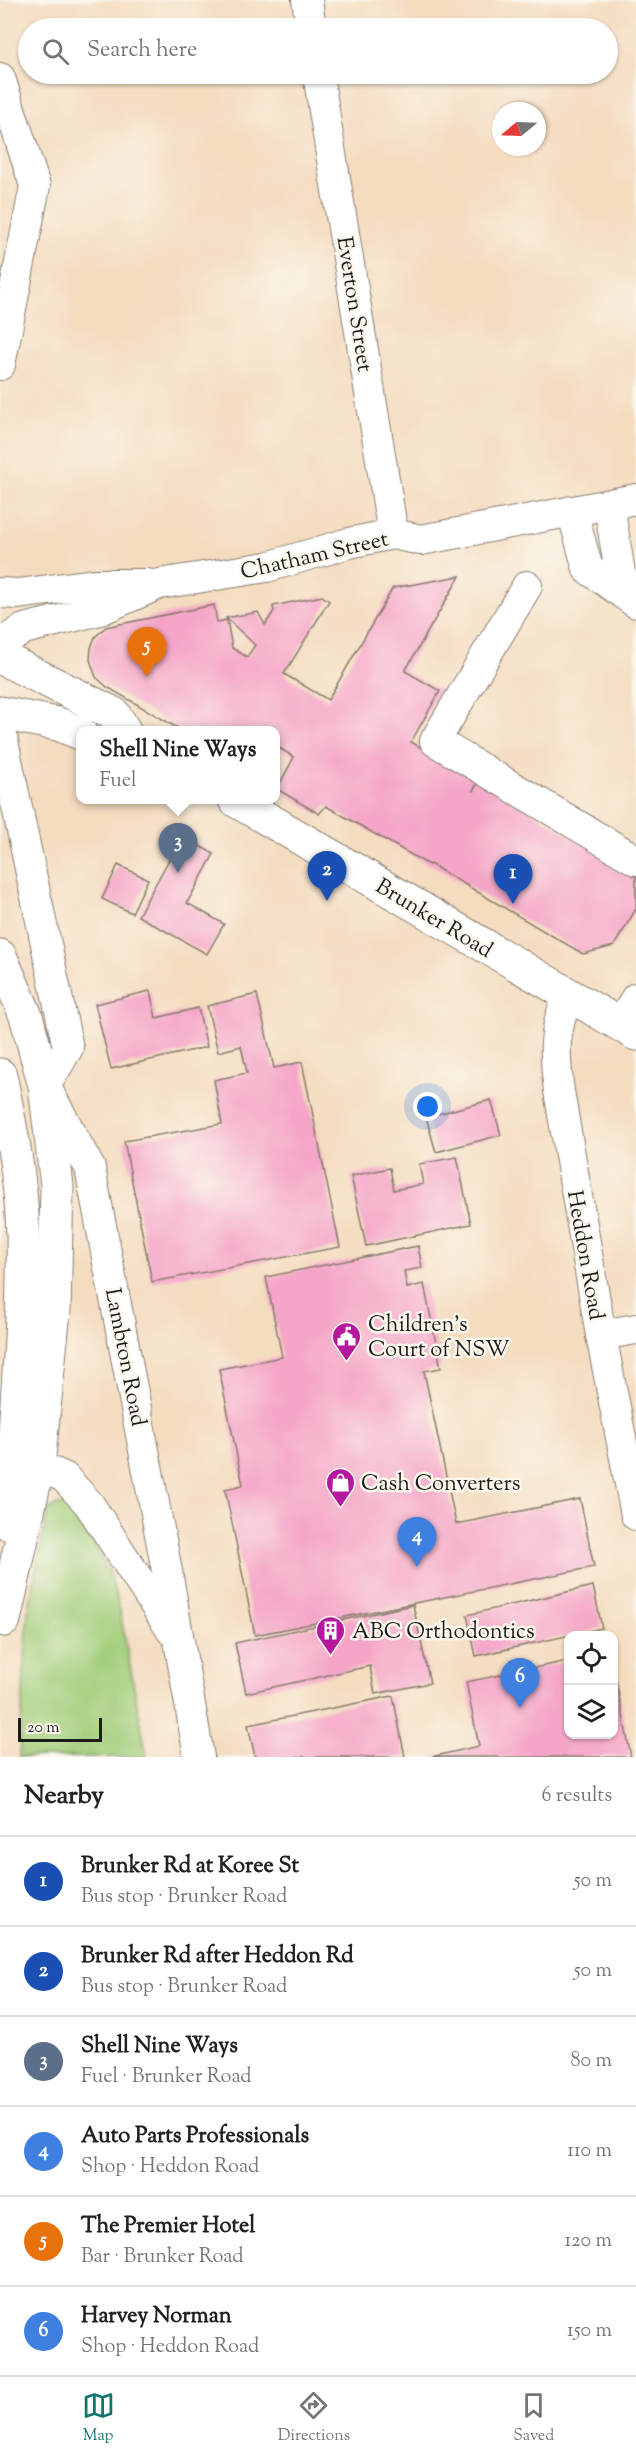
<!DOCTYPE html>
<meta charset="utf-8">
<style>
:root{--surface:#fff;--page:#f2f2f2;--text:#202124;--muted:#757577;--line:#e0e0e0;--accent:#0f766e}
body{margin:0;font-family:"Sorts Mill Goudy",serif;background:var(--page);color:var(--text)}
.controls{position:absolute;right:18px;bottom:18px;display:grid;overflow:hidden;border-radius:12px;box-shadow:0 2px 4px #0004}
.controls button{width:54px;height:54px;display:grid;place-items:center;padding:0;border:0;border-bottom:2px solid var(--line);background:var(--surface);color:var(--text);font:30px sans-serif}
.compass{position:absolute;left:492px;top:102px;width:54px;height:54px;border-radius:50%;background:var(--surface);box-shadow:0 2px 4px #0004;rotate:251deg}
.scale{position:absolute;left:18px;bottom:15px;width:84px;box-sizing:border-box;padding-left:6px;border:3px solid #1c1c1c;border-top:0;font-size:16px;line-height:21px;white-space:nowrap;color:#1c1c1c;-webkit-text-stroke:4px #fbf7ec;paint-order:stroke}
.you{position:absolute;left:428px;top:1107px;width:21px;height:21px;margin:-15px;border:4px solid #fff;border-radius:50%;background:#1a73e8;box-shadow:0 0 0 9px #1a73e833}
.badge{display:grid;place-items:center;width:39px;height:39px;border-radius:50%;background:var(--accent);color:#fff;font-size:20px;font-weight:700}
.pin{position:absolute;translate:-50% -50px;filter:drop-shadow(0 2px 3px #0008)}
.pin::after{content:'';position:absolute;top:32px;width:21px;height:18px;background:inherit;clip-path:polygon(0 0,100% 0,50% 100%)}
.popup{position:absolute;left:76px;top:726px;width:204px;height:78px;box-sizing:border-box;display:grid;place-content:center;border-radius:12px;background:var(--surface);filter:drop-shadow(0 2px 4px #0005);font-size:20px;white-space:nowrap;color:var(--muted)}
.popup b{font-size:22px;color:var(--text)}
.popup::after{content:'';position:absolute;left:50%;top:100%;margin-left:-12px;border:12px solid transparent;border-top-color:var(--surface)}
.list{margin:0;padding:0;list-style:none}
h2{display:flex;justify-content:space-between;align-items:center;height:78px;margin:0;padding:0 24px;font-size:26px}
h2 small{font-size:20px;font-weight:400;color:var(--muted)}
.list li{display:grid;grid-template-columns:39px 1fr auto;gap:18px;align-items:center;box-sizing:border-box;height:90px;padding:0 24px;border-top:2px solid var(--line)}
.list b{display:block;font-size:22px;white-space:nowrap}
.list p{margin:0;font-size:20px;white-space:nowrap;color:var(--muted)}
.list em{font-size:20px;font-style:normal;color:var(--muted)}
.icon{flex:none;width:33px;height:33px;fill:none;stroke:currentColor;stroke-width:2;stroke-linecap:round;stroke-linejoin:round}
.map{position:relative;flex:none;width:636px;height:1757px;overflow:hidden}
.search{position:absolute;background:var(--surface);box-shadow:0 2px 4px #0004;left:18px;right:18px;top:18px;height:66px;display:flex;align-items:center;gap:15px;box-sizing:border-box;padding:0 21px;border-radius:33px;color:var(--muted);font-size:22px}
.sheet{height:618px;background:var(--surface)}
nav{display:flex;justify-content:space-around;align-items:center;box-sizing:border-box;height:84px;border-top:2px solid var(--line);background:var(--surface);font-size:16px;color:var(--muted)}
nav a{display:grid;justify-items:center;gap:3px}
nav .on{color:var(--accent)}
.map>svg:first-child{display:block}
.green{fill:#a1cd79;stroke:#5e744a;stroke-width:1.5}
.building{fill:#f5a6c8}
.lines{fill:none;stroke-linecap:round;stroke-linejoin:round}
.minor-casing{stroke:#887c6e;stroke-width:32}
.major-casing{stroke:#887c6e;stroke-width:35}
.minor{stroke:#fff;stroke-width:30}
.major{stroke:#fff;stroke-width:33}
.labels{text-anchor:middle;stroke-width:5;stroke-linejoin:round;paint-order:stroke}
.street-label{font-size:22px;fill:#1c1c1c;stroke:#fbf7ec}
.poi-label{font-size:22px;fill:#1c1c1c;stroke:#fbf7ec;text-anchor:start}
</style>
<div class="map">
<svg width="636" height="1757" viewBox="0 0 636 1757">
<rect width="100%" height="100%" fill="#fbf7ec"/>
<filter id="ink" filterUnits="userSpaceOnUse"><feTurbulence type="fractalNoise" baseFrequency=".0167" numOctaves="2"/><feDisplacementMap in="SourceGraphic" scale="12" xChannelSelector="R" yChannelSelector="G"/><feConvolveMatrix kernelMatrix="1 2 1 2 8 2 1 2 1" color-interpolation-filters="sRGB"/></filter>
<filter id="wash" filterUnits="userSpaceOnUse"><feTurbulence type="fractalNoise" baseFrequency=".008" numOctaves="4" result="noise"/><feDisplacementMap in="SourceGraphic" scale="24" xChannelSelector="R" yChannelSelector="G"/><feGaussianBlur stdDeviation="1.35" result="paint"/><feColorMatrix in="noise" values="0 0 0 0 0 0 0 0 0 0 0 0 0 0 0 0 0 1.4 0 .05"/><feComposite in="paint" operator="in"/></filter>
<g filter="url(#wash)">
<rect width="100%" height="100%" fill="#f4dcbf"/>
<polygon class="green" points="57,1505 67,1505 75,1510 109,1571 119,1607 147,1757 19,1757 28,1612 48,1510"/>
<g id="blocks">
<g class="building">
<polygon points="460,576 405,671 440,691 411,742 479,781 472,792 481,779 636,877 636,909 614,946 583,954 430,864 429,865 326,806 319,814 277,789 294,757 276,746 276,730 181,730 107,687 96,677 90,660 91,648 95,637 106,627 214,605 217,622 227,620 232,648 247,657 255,645 226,618 258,612 265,625 274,611 273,606 322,596 329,601 284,674 328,700 393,588"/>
<polygon points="182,836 214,854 187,903 224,924 207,954 138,916"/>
<polygon points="118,865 148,879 132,913 102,899"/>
<polygon points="150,991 156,1018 198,1008 207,1047 111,1069 95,1004"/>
<polygon points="257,994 274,1068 302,1062 340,1247 152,1282 124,1141 222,1124 214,1080 247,1073 241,1046 218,1052 207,1006"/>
<polygon points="491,1100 501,1135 436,1152 426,1117"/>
<polygon points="457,1157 471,1224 366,1246 351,1176 390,1168 394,1190 423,1184 419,1164"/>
<polygon points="418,1246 422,1268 404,1271 407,1288 424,1284 441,1368 424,1371 456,1524 580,1499 594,1567 255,1635 225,1489 243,1485 219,1369 282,1357 266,1277"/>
<polygon points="593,1586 602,1628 476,1656 467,1615"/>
<polygon points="413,1605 430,1683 375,1694 370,1666 246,1693 235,1643"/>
<polygon points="568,1661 568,1734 614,1734 615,1675 631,1757 431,1757 479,1746 466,1682"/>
<polygon points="393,1696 405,1757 255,1757 248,1725"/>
</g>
</g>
</g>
<g filter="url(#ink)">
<use href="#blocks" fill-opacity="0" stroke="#887c6e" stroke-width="1.5"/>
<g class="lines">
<defs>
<g id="minor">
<polyline points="307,0 311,28"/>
<polyline points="318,74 393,534"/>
<polyline points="0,78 35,186 0,365"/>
<polyline points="609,505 620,573 635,602"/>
<polyline points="572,511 588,569 636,603"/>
<polyline points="527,586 435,741 636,860"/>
<polyline points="0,593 18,594 94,584 147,584"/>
<polyline points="0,644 24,629 100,610 159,584 267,567 349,543 393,534 421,540 636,499"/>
<polyline points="0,727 68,1048 45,1086 90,1168 167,1571 199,1757"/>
<path d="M 568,996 C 553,1033 554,1052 559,1091 L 601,1335 L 636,1515"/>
<polyline points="621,1025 636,998"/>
<polyline points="601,1335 636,1329"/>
<polyline points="38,1466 64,1477 89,1504 172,1631"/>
</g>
<g id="major">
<polyline points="0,657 114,714 124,730"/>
<polyline points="0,713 58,724 80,733"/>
<polyline points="235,800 636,1034"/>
<polyline points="0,956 26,1016 45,1086 57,1186 54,1311 38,1466 4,1620"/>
<path d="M 0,1075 C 11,1128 21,1179 23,1233 C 25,1330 14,1428 9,1524"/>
</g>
</defs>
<use href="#minor" class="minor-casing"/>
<use href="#major" class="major-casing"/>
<use href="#minor" class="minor"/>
<use href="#major" class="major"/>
</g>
</g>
<defs>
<symbol id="civic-pin" viewBox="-11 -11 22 30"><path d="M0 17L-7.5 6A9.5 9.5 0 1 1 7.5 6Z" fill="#b5179e" stroke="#fbf7ec"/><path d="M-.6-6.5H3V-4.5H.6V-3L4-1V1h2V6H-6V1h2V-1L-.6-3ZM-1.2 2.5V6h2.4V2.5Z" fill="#fff"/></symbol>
<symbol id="shop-pin" viewBox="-11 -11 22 30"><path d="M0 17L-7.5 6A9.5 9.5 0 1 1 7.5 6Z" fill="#b5179e" stroke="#fbf7ec"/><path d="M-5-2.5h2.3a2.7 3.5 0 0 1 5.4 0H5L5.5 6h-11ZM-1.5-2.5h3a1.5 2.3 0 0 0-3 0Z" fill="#fff"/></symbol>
<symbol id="building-pin" viewBox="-11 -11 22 30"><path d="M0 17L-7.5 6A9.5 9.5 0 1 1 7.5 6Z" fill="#b5179e" stroke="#fbf7ec"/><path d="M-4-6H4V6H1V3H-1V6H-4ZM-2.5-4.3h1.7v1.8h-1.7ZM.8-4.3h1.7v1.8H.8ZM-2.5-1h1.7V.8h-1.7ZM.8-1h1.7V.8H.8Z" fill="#fff"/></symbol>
</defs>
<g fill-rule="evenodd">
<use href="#civic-pin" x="330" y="1320" width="33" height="45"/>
<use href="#shop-pin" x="324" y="1466" width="33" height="45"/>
<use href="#building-pin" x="314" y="1614" width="33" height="45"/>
</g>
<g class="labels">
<g class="street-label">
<text transform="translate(356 304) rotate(81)" y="8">Everton Street</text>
<text transform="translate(314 554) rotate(-13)" y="8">Chatham Street</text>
<text transform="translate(435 917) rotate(31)" y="8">Brunker Road</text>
<text transform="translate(587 1255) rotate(80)" y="8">Heddon Road</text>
<text transform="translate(127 1357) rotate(79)" y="8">Lambton Road</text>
</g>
<g class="poi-label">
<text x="368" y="1331">Children's<tspan x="368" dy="25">Court of NSW</tspan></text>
<text x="361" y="1490">Cash Converters</text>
<text x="352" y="1638">ABC Orthodontics</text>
</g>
</g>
</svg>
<div class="controls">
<button><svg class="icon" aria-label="locate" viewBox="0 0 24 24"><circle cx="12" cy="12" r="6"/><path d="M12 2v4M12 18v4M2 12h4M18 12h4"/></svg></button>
<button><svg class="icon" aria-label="layers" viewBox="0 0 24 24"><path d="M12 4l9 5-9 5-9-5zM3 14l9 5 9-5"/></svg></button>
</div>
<svg class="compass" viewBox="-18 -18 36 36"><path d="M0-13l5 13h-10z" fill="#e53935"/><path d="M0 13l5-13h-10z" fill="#757577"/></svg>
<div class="scale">20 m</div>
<div class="you"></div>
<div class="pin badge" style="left:513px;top:904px;background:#1a4fb4">1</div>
<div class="pin badge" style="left:327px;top:901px;background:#1a4fb4">2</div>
<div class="pin badge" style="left:178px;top:873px;background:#5c6f8a">3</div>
<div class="popup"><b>Shell Nine Ways</b>Fuel</div>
<div class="pin badge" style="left:417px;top:1567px;background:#3f7fe0">4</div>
<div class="pin badge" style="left:147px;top:677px;background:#e8710a">5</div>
<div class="pin badge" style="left:520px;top:1708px;background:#3f7fe0">6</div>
<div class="search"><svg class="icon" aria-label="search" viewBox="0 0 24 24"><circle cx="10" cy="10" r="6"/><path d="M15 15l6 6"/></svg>Search here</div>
</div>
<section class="sheet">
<h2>Nearby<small>6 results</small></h2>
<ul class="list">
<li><span class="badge" style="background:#1a4fb4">1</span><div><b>Brunker Rd at Koree St</b><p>Bus stop · Brunker Road</p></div><em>50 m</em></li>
<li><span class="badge" style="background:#1a4fb4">2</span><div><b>Brunker Rd after Heddon Rd</b><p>Bus stop · Brunker Road</p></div><em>50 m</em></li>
<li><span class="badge" style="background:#5c6f8a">3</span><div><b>Shell Nine Ways</b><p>Fuel · Brunker Road</p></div><em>80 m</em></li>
<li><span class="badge" style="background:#3f7fe0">4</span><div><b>Auto Parts Professionals</b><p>Shop · Heddon Road</p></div><em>110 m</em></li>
<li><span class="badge" style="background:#e8710a">5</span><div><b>The Premier Hotel</b><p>Bar · Brunker Road</p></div><em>120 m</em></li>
<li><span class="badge" style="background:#3f7fe0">6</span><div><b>Harvey Norman</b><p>Shop · Heddon Road</p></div><em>150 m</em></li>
</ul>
</section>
<nav>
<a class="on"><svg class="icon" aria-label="map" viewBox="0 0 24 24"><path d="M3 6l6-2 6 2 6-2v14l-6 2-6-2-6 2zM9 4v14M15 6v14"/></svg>Map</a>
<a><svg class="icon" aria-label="directions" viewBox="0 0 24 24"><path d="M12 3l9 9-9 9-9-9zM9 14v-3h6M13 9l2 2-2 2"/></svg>Directions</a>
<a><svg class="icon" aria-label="saved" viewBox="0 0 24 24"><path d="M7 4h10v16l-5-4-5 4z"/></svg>Saved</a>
</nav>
